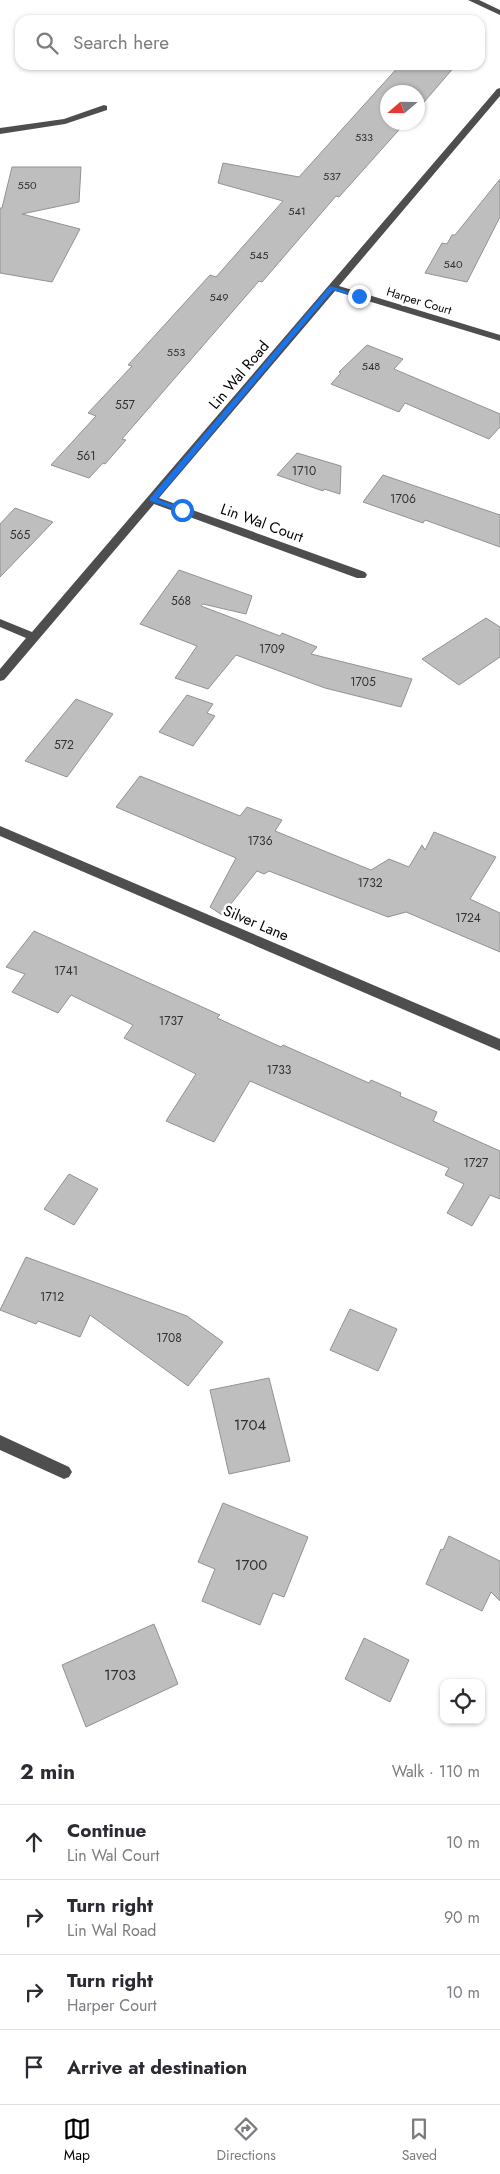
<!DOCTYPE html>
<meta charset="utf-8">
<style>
:root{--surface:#fff;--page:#f7f7f7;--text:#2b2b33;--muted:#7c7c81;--line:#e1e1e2;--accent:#000}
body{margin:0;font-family:Jost,sans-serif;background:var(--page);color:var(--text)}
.controls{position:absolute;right:15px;bottom:15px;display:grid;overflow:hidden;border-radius:10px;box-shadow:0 1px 4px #0004}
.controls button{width:45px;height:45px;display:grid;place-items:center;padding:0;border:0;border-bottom:1px solid var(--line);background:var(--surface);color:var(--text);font:25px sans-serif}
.compass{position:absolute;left:380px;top:85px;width:45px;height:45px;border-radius:50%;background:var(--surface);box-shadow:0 1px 4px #0004;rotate:250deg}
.stop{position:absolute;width:15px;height:15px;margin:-11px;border:4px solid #1a73e8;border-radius:50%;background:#fff}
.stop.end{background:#1a73e8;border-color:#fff;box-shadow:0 1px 5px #0008}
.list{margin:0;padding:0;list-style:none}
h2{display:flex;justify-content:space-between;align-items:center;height:65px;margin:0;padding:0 20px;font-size:21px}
h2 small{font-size:16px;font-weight:400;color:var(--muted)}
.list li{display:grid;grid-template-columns:32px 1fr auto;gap:15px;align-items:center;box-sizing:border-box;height:75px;padding:0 20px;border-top:1px solid var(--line)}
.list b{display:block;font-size:19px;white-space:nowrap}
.list p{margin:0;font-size:16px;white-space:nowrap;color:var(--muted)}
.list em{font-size:16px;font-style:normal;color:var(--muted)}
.icon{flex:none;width:28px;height:28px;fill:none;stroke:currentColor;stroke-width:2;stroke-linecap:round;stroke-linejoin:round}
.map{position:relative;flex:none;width:500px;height:1739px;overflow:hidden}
.search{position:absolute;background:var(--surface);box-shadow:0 1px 4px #0004;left:15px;right:15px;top:15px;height:55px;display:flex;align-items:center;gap:12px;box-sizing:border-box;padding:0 18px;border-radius:15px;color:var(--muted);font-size:19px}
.sheet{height:365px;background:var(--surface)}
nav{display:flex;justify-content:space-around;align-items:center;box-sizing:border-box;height:70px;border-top:1px solid var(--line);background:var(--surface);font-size:14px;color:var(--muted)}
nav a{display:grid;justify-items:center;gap:2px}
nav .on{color:var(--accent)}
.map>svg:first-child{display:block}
.building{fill:#bebebe;stroke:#929292}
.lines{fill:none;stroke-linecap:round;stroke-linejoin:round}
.minor{fill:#4e4e4e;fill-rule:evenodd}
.route{fill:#1a73e8}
.labels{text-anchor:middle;stroke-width:5;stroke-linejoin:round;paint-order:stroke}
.far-number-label{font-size:11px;fill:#303030}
.far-street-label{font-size:12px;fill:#000;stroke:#fff}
.number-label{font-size:12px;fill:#303030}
.street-label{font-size:15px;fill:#000;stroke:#fff}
.near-number-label{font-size:15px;fill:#303030}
</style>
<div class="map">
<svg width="500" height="1739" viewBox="0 0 500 1739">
<rect width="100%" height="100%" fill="#fff"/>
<g class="building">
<polygon points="400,65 456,65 418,109 418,92 388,92 388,122 406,122 339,197 336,196 262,282 259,281 122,439 126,440 105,464 103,463 89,478 51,465 96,416 88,413 132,366 128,365 210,275 216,277 283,201 218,183 223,163 299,177"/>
<polygon points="12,167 81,167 79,202 22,214 80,229 52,282 0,273 0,208 2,208"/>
<polygon points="500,179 500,217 467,282 425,273 442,243 447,244 452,235 455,235"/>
<polygon points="367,345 403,359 394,369 500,414 500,427 489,439 405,403 399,412 331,384 341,373 339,372"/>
<polygon points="297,453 341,466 340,494 324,489 323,491 277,475"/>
<polygon points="383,475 500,515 500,547 425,520 423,523 363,502"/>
<polygon points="15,508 53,522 0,577 0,524"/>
<polygon points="179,570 252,596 246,614 203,604 201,606 280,636 282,633 317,647 311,654 412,679 401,707 325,688 236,655 208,689 175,678 197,646 140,624"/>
<polygon points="486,618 500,627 500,657 459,685 422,659"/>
<polygon points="187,695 213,704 207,713 215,716 193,746 159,732"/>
<polygon points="76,699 113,714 67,777 25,761"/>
<polygon points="140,776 240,816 247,807 282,820 275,831 371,870 389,859 409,867 422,845 425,850 434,832 496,857 470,899 500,913 500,952 406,912 388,917 269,871 264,874 257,871 222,915 210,907 236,858 116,807"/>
<polygon points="34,931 220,1015 217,1018 281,1047 283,1045 369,1083 371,1080 401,1093 400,1096 437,1112 433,1121 500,1151 500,1199 490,1195 472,1226 447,1213 464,1184 445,1175 449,1168 250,1081 214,1142 166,1121 196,1074 124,1038 133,1025 71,995 58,1013 12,992 25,974 6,967"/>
<polygon points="69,1174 98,1189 74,1225 44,1209"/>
<polygon points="26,1257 187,1316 223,1342 188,1386 90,1315 80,1337 38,1321 36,1324 0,1310"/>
<polygon points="350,1309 397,1329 378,1371 330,1350"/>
<polygon points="269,1378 290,1461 229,1474 210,1390"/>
<polygon points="223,1503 308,1537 284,1597 273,1593 260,1625 202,1601 215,1569 198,1562"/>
<polygon points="449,1536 500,1561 500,1601 491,1592 482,1611 426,1584 441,1549 443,1550"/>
<polygon points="154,1624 178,1684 86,1727 62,1665"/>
<polygon points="364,1638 409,1660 390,1702 345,1679"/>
</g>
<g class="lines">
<g class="minor">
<polygon points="468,0 479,0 500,10 500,15"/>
<polygon points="500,88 500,96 339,286 500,335 500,341 335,291 159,498 365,572 367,575 365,578 357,578 154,504 4,680 0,681 0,669 26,638 0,627 0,619 32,632 497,89"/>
<polygon points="104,105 107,106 107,110 65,124 0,134 0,128 64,119"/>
<polygon points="0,826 500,1039 500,1051 0,836"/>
<polygon points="0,1435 69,1467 72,1472 69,1477 64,1479 0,1450"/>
</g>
</g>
<polygon class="route" points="330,286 362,296 359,298 333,290 157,499 184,509 184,512 150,501 150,498"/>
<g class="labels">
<g class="far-number-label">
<text x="364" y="141">533</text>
<text x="332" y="180">537</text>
<text x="27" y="189">550</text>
<text x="297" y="215">541</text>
<text x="259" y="259">545</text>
<text x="453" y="268">540</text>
<text x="219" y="301">549</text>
<text x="176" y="356">553</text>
<text x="371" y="370">548</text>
</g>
<g class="far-street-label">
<text transform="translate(419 301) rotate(17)" y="4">Harper Court</text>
</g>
<g class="number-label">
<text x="125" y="409">557</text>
<text x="86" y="460">561</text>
<text x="304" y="475">1710</text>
<text x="403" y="503">1706</text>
<text x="20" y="539">565</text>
<text x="181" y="605">568</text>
<text x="272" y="653">1709</text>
<text x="363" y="686">1705</text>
<text x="64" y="749">572</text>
<text x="260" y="845">1736</text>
<text x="370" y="887">1732</text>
<text x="468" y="922">1724</text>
<text x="66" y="975">1741</text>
<text x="171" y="1025">1737</text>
<text x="279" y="1074">1733</text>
<text x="476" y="1167">1727</text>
<text x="52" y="1301">1712</text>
<text x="169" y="1342">1708</text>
</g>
<g class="street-label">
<text transform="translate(239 375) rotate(-50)" y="5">Lin Wal Road</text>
<text transform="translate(262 523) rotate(20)" y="5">Lin Wal Court</text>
<text transform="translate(256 923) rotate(23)" y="5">Silver Lane</text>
</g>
<g class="near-number-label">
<text x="250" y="1430">1704</text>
<text x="251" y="1570">1700</text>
<text x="120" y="1680">1703</text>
</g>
</g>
</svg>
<div class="controls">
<button><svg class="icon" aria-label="locate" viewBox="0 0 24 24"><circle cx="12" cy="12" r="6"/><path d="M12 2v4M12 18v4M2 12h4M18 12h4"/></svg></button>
</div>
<svg class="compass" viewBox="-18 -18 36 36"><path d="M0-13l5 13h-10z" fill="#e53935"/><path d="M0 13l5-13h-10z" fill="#7c7c81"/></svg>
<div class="stop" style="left:182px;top:510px"></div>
<div class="stop end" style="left:359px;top:296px"></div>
<div class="search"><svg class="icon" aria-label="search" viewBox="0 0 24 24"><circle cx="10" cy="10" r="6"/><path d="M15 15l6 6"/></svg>Search here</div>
</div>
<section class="sheet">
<h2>2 min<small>Walk · 110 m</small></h2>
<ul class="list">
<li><svg class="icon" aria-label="ahead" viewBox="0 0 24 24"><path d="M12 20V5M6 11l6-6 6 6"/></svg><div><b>Continue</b><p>Lin Wal Court</p></div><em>10 m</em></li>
<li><svg class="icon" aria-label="right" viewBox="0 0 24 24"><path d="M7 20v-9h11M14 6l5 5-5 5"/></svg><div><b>Turn right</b><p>Lin Wal Road</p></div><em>90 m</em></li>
<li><svg class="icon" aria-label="right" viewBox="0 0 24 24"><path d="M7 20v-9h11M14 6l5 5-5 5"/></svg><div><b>Turn right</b><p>Harper Court</p></div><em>10 m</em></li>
<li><svg class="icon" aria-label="arrive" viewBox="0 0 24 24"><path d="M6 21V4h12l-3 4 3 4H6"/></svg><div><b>Arrive at destination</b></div></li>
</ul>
</section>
<nav>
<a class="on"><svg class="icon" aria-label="map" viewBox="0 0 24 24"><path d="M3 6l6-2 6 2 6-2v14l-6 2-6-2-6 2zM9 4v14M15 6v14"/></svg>Map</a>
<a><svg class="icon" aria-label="directions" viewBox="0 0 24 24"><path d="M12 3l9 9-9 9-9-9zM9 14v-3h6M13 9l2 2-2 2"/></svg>Directions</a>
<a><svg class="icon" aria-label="saved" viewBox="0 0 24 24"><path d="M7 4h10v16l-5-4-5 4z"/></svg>Saved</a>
</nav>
